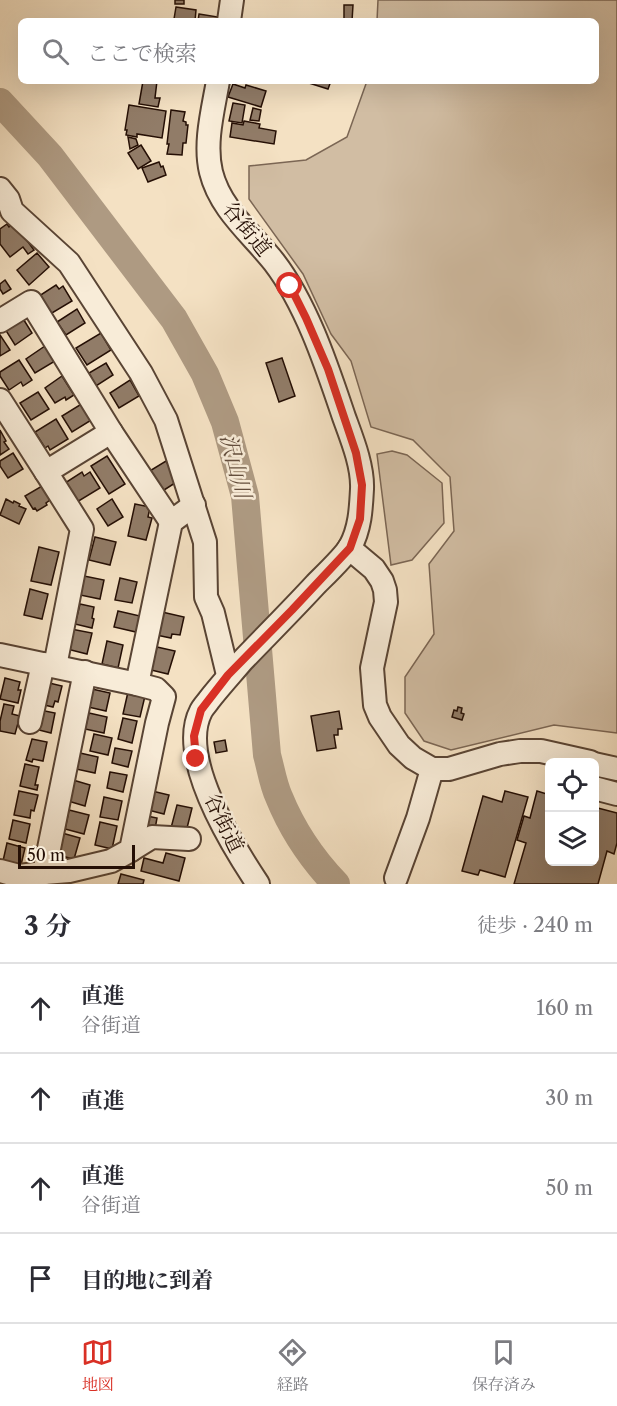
<!DOCTYPE html>
<html lang="ja">
<meta charset="utf-8">
<style>
:root{--surface:#fff;--page:#f2f2f3;--text:#2b2b33;--muted:#7c7c81;--line:#e1e1e2;--accent:#d93025}
body{margin:0;font-family:"Libre Caslon Text","Noto Serif JP",serif;background:var(--page);color:var(--text)}
.controls{position:absolute;right:18px;bottom:18px;display:grid;overflow:hidden;border-radius:9px;box-shadow:0 6px 24px #0002}
.controls button{width:54px;height:54px;display:grid;place-items:center;padding:0;border:0;border-bottom:2px solid var(--line);background:var(--surface);color:var(--text);font:30px sans-serif}
.scale{position:absolute;left:18px;bottom:15px;width:117px;box-sizing:border-box;padding-left:6px;border:3px solid #250f05;border-top:0;font-size:16px;line-height:21px;white-space:nowrap;color:#250f05;-webkit-text-stroke:4px #f8ecd8;paint-order:stroke}
.stop{position:absolute;width:18px;height:18px;margin:-14px;border:4px solid #d93025;border-radius:50%;background:#fff}
.stop.end{background:#d93025;border-color:#fff;box-shadow:0 2px 6px #0008}
.list{margin:0;padding:0;list-style:none}
h2{display:flex;justify-content:space-between;align-items:center;height:78px;margin:0;padding:0 24px;font-size:26px}
h2 small{font-size:20px;font-weight:400;color:var(--muted)}
.list li{display:grid;grid-template-columns:39px 1fr auto;gap:18px;align-items:center;box-sizing:border-box;height:90px;padding:0 24px;border-top:2px solid var(--line)}
.list b{display:block;font-size:22px;white-space:nowrap}
.list p{margin:0;font-size:20px;white-space:nowrap;color:var(--muted)}
.list em{font-size:20px;font-style:normal;color:var(--muted)}
.icon{flex:none;width:33px;height:33px;fill:none;stroke:currentColor;stroke-width:2;stroke-linecap:round;stroke-linejoin:round}
.map{position:relative;flex:none;width:617px;height:884px;overflow:hidden}
.search{position:absolute;background:var(--surface);box-shadow:0 6px 24px #0002;left:18px;right:18px;top:18px;height:66px;display:flex;align-items:center;gap:15px;box-sizing:border-box;padding:0 21px;border-radius:9px;color:var(--muted);font-size:22px}
.sheet{height:438px;background:var(--surface)}
nav{display:flex;justify-content:space-around;align-items:center;box-sizing:border-box;height:84px;border-top:2px solid var(--line);background:var(--surface);font-size:16px;color:var(--muted)}
nav a{display:grid;justify-items:center;gap:3px}
nav .on{color:var(--accent)}
.map>svg:first-child{display:block}
.green{fill:#d1bda3;stroke:#7b6654;stroke-width:1.5}
.lines{fill:none;stroke-linecap:round;stroke-linejoin:round}
.river{stroke:#ae9a82;stroke-width:28}
.building{fill:#917c68;stroke:#250f05;stroke-width:1.5}
.minor-casing{stroke:#594434;stroke-width:26}
.minor{stroke:#f8ecd8;stroke-width:22}
.route{stroke:#d93025;stroke-width:8}
.labels{text-anchor:middle;stroke-width:5;stroke-linejoin:round;paint-order:stroke}
.street-label{font-size:21px;fill:#250f05;stroke:#f8ecd8}
.water-label{font-size:22px;font-style:italic;fill:#634e3d;stroke:#f8ecd8}
</style>
<div class="map">
<svg width="617" height="884" viewBox="0 0 617 884">
<rect width="100%" height="100%" fill="#f4e1c3"/>
<filter id="stains"><feTurbulence type="fractalNoise" baseFrequency=".00333" numOctaves="4"/><feColorMatrix values="0 0 0 0 .2 0 0 0 0 .09 0 0 0 0 .02 0 0 0 .5 -.17"/></filter>
<radialGradient id="worn" r=".72"><stop offset=".6" stop-color="#630" stop-opacity="0"/><stop offset="1" stop-color="#630" stop-opacity=".3"/></radialGradient>
<g class="green">
<polygon points="378,0 617,0 617,733 554,725 451,750 424,741 405,713 405,677 434,634 429,564 454,531 450,477 413,440 371,427 351,361 331,334 303,274 249,199 249,166 306,160 347,137 367,81 596,81 596,21 377,21"/>
<polygon points="392,451 407,455 442,483 444,523 412,560 391,565 377,454"/>
</g>
<g class="lines">
<path class="river" d="M 0,102 L 50,156 L 174,319 L 205,374 L 225,422 L 245,496 L 267,755 C 271,769 273,784 279,797 C 292,829 312,859 336,884"/>
</g>
<g class="building">
<rect x="175" y="0" width="9" height="4"/>
<polygon points="344,5 353,5 352,21 344,21"/>
<polygon points="176,7 196,10 195,21 174,19"/>
<polygon points="199,14 218,17 217,21 198,21"/>
<polygon points="143,81 157,81 155,98 160,98 158,107 139,104"/>
<polygon points="310,81 331,81 328,89 309,83"/>
<polygon points="233,84 245,88 246,85 266,91 261,107 228,97"/>
<polygon points="233,103 245,105 242,123 229,121"/>
<polygon points="129,105 166,111 162,138 137,134 137,137 126,135 127,130 125,130"/>
<polygon points="253,108 261,110 259,121 250,120"/>
<polygon points="171,110 185,112 183,121 186,122 186,125 188,125 186,143 183,143 182,155 167,154 169,144 167,144"/>
<polygon points="244,121 260,124 259,128 276,131 274,144 230,137 232,123 243,125"/>
<polygon points="128,137 136,139 138,145 130,149"/>
<polygon points="141,145 151,161 138,169 128,153"/>
<polygon points="159,162 161,167 163,166 166,175 148,182 142,168"/>
<polygon points="14,223 34,250 28,254 23,247 10,257 0,244 0,229 7,224 9,227"/>
<polygon points="37,253 49,267 29,285 17,270"/>
<polygon points="5,280 11,289 3,294 0,289 0,284"/>
<polygon points="56,285 59,289 63,286 72,301 47,316 36,298"/>
<polygon points="77,309 85,323 66,335 57,322"/>
<polygon points="22,317 32,333 15,345 5,329"/>
<polygon points="101,333 111,350 87,365 76,348"/>
<polygon points="0,335 10,350 0,356"/>
<polygon points="45,346 55,361 35,373 26,359"/>
<polygon points="282,358 295,396 279,402 266,363"/>
<polygon points="19,360 32,380 23,386 21,382 9,390 0,376 0,372"/>
<polygon points="106,363 113,375 96,386 89,373"/>
<polygon points="62,376 74,395 66,400 65,397 55,403 45,388"/>
<polygon points="130,380 139,396 119,408 110,393"/>
<polygon points="38,392 49,409 31,420 20,403"/>
<polygon points="83,403 93,419 72,432 62,416"/>
<polygon points="56,419 68,439 50,450 48,446 45,448 35,432"/>
<polygon points="0,430 6,441 4,442 9,449 0,455"/>
<polygon points="13,453 23,469 8,478 0,466 0,461"/>
<polygon points="107,456 125,484 109,494 91,466"/>
<polygon points="166,461 174,474 175,483 161,492 148,472"/>
<polygon points="82,472 84,476 90,472 100,488 77,502 65,483"/>
<polygon points="42,486 50,500 46,503 47,505 37,511 35,508 33,509 25,496"/>
<polygon points="6,499 13,503 14,501 20,504 19,506 26,509 19,524 0,515"/>
<polygon points="112,499 123,517 108,526 97,509"/>
<polygon points="135,504 150,507 148,517 152,518 146,540 128,536"/>
<polygon points="95,537 116,542 110,565 89,560"/>
<polygon points="39,547 59,552 51,585 31,581"/>
<polygon points="84,576 104,580 100,599 80,595"/>
<polygon points="120,578 137,582 132,603 115,600"/>
<polygon points="30,589 48,594 42,619 24,615"/>
<polygon points="80,604 94,607 92,618 94,619 92,628 75,624"/>
<polygon points="118,611 140,616 136,632 114,627"/>
<polygon points="162,612 184,617 180,635 172,634 171,638 156,635"/>
<polygon points="71,629 92,633 87,654 67,649"/>
<polygon points="107,641 123,645 118,668 102,664"/>
<polygon points="157,647 175,651 168,674 151,670"/>
<polygon points="5,678 20,682 18,690 21,690 18,703 0,699"/>
<polygon points="45,682 62,686 58,702 55,701 53,707 40,704"/>
<polygon points="92,689 110,693 106,711 88,707"/>
<polygon points="128,692 145,696 140,717 123,714"/>
<polygon points="4,704 14,706 12,714 20,716 15,734 0,731 0,721"/>
<polygon points="458,707 462,708 461,713 464,714 462,720 452,717 454,710 457,711"/>
<polygon points="40,710 55,713 51,733 35,729"/>
<polygon points="339,711 342,729 338,729 338,735 334,735 336,748 317,751 311,716"/>
<polygon points="89,713 107,717 104,733 85,729"/>
<polygon points="123,718 137,721 132,743 118,739"/>
<polygon points="94,734 112,738 108,755 90,751"/>
<polygon points="32,739 47,742 43,761 33,759 32,762 26,760"/>
<polygon points="225,740 227,751 216,753 214,742"/>
<polygon points="115,748 132,751 128,767 112,763"/>
<polygon points="80,753 98,757 95,773 76,769"/>
<polygon points="25,764 39,767 35,785 38,785 37,790 20,786"/>
<polygon points="110,772 127,775 123,792 107,788"/>
<polygon points="73,780 90,785 85,806 68,801"/>
<polygon points="19,791 38,795 34,811 31,810 30,818 14,815"/>
<polygon points="152,791 169,795 164,814 148,810"/>
<polygon points="505,791 528,797 505,877 480,870 478,875 462,871 483,796 502,802"/>
<polygon points="537,791 550,795 550,862 594,862 594,807 617,813 617,843 614,854 607,851 598,884 514,884 526,843 517,840 524,816 530,818"/>
<polygon points="104,797 122,801 118,820 100,817"/>
<polygon points="177,805 192,808 186,832 171,828"/>
<polygon points="69,810 89,815 84,834 65,829"/>
<polygon points="147,816 157,818 155,829 144,826"/>
<polygon points="13,820 30,824 26,843 9,839"/>
<polygon points="100,822 117,826 112,849 95,845"/>
<polygon points="62,833 80,838 74,859 57,855"/>
<polygon points="7,843 25,848 21,865 3,861"/>
<polygon points="166,853 185,858 179,881 141,871 144,858 163,863"/>
<polygon points="121,874 144,880 143,884 118,884"/>
</g>
<g class="lines">
<defs>
<g id="minor">
<polyline points="229,21 232,0"/>
<path d="M 218,81 C 213,110 204,143 211,172 C 220,209 252,234 274,262 C 307,305 327,367 344,417 C 352,439 363,466 362,489 C 361,509 360,529 350,547 C 344,557 325,575 316,584 C 292,610 267,635 242,661 C 231,674 220,686 209,700 C 207,703 203,707 201,711 C 177,757 232,845 258,884"/>
<polyline points="0,189 8,199 12,211 69,263 141,373 166,420 205,542 206,597 213,613 228,675"/>
<polyline points="0,321 31,302 111,432 46,472 0,400"/>
<polyline points="111,432 171,522"/>
<polyline points="46,472 82,529 55,666"/>
<polyline points="349,548 374,569 382,581 385,590 386,602 372,668 375,705 380,717 399,745 413,758 432,769 449,769 500,754 520,751 541,751 590,762"/>
<polyline points="0,655 137,684 171,522 194,505"/>
<polyline points="85,672 44,873 69,871 111,861 131,850 157,723 164,697 156,689 137,684"/>
<polyline points="30,722 43,664"/>
<polyline points="594,764 617,769"/>
<polyline points="594,788 617,794"/>
<polyline points="131,850 152,837 189,839"/>
<polyline points="0,871 19,876 44,873"/>
<polyline points="396,878 418,818 432,769"/>
</g>
</defs>
<use href="#minor" class="minor-casing"/>
<use href="#minor" class="minor"/>
</g>
<g class="lines">
<polyline class="route" points="196,759 194,736 201,710 228,675 292,610 350,548 360,519 362,485 356,453 328,369 306,318 290,286"/>
</g>
<g class="labels">
<g class="street-label">
<text transform="translate(247 229) rotate(51)" y="7">谷街道</text>
<text transform="translate(224 823) rotate(64)" y="7">谷街道</text>
</g>
<g class="water-label">
<text transform="translate(236 466) rotate(76)" y="8">沢山川</text>
</g>
</g>
<rect width="100%" height="100%" filter="url(#stains)"/>
<rect width="100%" height="100%" fill="url(#worn)"/>
</svg>
<div class="controls">
<button><svg class="icon" aria-label="locate" viewBox="0 0 24 24"><circle cx="12" cy="12" r="6"/><path d="M12 2v4M12 18v4M2 12h4M18 12h4"/></svg></button>
<button><svg class="icon" aria-label="layers" viewBox="0 0 24 24"><path d="M12 4l9 5-9 5-9-5zM3 14l9 5 9-5"/></svg></button>
</div>
<div class="scale">50 m</div>
<div class="stop" style="left:290px;top:286px"></div>
<div class="stop end" style="left:196px;top:759px"></div>
<div class="search"><svg class="icon" aria-label="search" viewBox="0 0 24 24"><circle cx="10" cy="10" r="6"/><path d="M15 15l6 6"/></svg>ここで検索</div>
</div>
<section class="sheet">
<h2>3 分<small>徒歩 · 240 m</small></h2>
<ul class="list">
<li><svg class="icon" aria-label="ahead" viewBox="0 0 24 24"><path d="M12 20V5M6 11l6-6 6 6"/></svg><div><b>直進</b><p>谷街道</p></div><em>160 m</em></li>
<li><svg class="icon" aria-label="ahead" viewBox="0 0 24 24"><path d="M12 20V5M6 11l6-6 6 6"/></svg><div><b>直進</b></div><em>30 m</em></li>
<li><svg class="icon" aria-label="ahead" viewBox="0 0 24 24"><path d="M12 20V5M6 11l6-6 6 6"/></svg><div><b>直進</b><p>谷街道</p></div><em>50 m</em></li>
<li><svg class="icon" aria-label="arrive" viewBox="0 0 24 24"><path d="M6 21V4h12l-3 4 3 4H6"/></svg><div><b>目的地に到着</b></div></li>
</ul>
</section>
<nav>
<a class="on"><svg class="icon" aria-label="map" viewBox="0 0 24 24"><path d="M3 6l6-2 6 2 6-2v14l-6 2-6-2-6 2zM9 4v14M15 6v14"/></svg>地図</a>
<a><svg class="icon" aria-label="directions" viewBox="0 0 24 24"><path d="M12 3l9 9-9 9-9-9zM9 14v-3h6M13 9l2 2-2 2"/></svg>経路</a>
<a><svg class="icon" aria-label="saved" viewBox="0 0 24 24"><path d="M7 4h10v16l-5-4-5 4z"/></svg>保存済み</a>
</nav>
